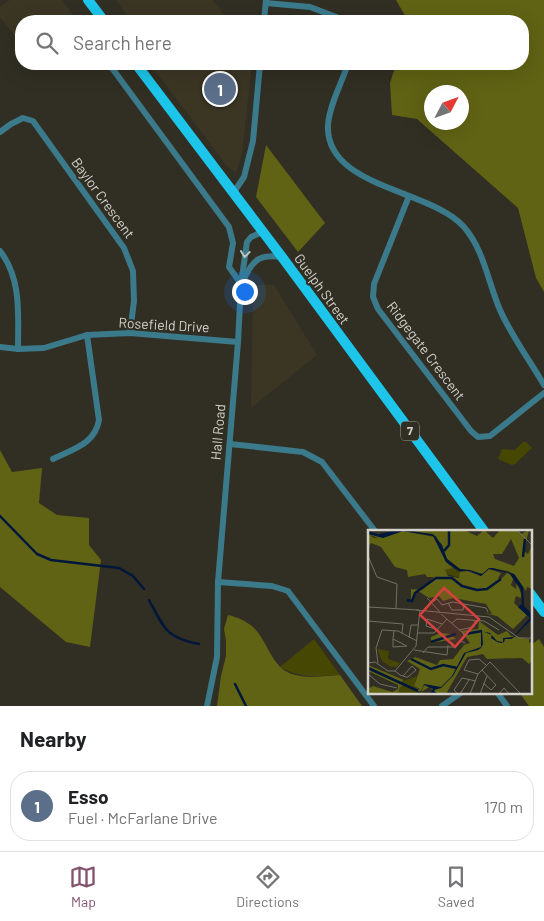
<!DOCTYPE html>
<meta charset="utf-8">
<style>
:root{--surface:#fff;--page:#f6f6f6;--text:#202124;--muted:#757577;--line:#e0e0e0;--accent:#83526c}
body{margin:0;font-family:Barlow,sans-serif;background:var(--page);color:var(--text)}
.compass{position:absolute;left:424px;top:85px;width:45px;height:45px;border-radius:50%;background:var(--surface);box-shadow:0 5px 20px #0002;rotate:49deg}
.you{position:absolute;left:244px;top:291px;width:18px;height:18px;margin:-12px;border:4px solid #fff;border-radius:50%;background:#1a73e8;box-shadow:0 0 0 8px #1a73e833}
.badge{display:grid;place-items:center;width:32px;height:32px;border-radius:50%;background:var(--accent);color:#fff;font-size:16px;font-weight:700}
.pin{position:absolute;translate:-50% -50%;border:2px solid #fff;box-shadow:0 1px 5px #0006}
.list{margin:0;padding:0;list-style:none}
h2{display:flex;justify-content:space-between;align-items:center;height:65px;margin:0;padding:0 20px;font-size:21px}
h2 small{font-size:16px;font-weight:400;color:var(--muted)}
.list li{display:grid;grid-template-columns:32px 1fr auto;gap:15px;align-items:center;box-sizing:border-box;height:70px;margin:0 10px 10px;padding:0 10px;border:1px solid var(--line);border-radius:20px}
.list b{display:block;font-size:19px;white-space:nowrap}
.list p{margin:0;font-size:16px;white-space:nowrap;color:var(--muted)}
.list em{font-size:16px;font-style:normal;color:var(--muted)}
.icon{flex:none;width:28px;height:28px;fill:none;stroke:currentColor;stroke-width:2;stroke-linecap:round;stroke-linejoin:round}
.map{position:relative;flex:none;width:544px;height:706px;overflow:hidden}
.search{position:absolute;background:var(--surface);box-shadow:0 5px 20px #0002;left:15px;right:15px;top:15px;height:55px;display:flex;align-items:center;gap:12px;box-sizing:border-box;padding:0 18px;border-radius:20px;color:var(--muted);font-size:19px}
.sheet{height:145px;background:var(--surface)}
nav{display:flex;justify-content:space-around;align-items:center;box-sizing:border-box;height:70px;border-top:1px solid var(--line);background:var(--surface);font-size:14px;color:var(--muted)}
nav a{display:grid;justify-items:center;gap:2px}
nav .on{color:var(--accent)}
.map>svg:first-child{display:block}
.built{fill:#3b3624}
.green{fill:#464703}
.forest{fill:#606214;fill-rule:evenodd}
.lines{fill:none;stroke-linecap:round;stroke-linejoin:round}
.stream{stroke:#00173b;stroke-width:2.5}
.minor{stroke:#3a7a8b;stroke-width:6}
.primary{stroke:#1cc5e9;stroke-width:10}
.oneway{stroke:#bcc4c1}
.labels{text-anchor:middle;stroke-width:4;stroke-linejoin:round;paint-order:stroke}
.shield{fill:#312e23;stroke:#a2a098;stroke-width:1}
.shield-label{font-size:12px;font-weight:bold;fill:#d3d1ca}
.street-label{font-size:14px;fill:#d3d1ca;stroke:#312e23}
.inset-river{fill:none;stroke:#00173b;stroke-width:2.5}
.inset-road{fill:none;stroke:#726f66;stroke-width:1}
.view{fill:#d64140;fill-opacity:0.15;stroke:#d64140;stroke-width:2.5}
.inset-edge{fill:none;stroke:#d3d1ca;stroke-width:2.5}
</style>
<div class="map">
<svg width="544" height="706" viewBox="0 0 544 706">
<rect width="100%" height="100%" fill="#312e23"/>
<g class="built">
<polygon points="10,0 62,0 78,21 21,21 21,44 0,17 0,7"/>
<polygon points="117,0 213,0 229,21 130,21"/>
<polygon points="150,64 252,64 242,153 236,173 227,166"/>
<polygon points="253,285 274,285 317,355 251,408"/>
</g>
<g class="green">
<polygon points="523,442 526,442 532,448 515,464 512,465 498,459 502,449 515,450"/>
<path d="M 314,639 L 340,675 C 316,676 301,679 280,667 Z"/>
</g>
<g class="forest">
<path d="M 396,0 L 544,0 L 544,292 L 536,278 L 518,208 L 417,119 L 392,115 L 390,83 L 396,64 L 523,64 L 523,21 L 408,21 ZM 462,92 L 462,122 L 432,122 L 432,92 Z"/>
<polygon points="266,145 325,223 298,252 256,197"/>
<polygon points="0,450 12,472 42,468 39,503 57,515 89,518 89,545 101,560 90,647 66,642 0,587"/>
<path d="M 228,615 C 237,617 246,621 253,627 C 268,641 271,667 292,674 C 307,679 325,676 340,675 L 362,706 L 217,706 L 221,676 L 226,656 L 226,641 L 224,629 Z"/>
<polygon points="539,639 544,647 544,706 529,706 519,692 530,692 530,646"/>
</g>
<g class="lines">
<g class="stream">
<polyline points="0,516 37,554 51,560 119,568 133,576 144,589"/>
<path d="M 149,600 C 164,628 166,638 199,644"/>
<polyline points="235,684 246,706"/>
</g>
<g class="minor">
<polyline points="266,3 310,7 347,21"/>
<polyline points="264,21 266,0"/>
<polyline points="109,64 229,227 233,243 229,267 241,284"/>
<path d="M 348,64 C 342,82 329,106 328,125 C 325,188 431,189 464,227 C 484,250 488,282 500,310 C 511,335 530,361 544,385"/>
<polyline points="0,132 11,124 23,118 33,121 124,248 133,271 134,301 130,333"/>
<polyline points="234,192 244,177 253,141 260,64"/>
<polyline points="409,196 374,284 373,297 378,309 471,431 478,437 490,436 544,393"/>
<path d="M 0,251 C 22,279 18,316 18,349"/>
<path d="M 244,279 C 253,259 260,254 282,257"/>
<polyline points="0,347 18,349 44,348 87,335 130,333 238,342"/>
<polyline points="230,444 303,452 322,462 375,531"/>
<path d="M 53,459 C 73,449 95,444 99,420 L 87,335"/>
<polyline points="218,582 272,586 288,591 374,706"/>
<polyline points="497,692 507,706"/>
<polyline points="207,706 217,657 218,582 238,342 241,284 247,242 251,237 262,232"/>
<polyline points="442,706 462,692"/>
</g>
<g class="primary">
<polyline points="88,0 104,21"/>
<polyline points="136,64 282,257 484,531"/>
<polyline points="530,593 544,612"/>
</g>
</g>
<defs><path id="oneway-chevron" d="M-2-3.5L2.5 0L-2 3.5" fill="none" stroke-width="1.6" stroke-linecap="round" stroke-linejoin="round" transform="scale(1.25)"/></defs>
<use class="oneway" href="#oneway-chevron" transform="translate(245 254) rotate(97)"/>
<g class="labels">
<rect class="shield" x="401" y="421.5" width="18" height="19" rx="4"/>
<g class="shield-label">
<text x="410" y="435">7</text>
</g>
<g class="street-label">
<text transform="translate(103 198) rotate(54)" y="5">Baylor Crescent</text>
<text transform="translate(322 289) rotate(54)" y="5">Guelph Street</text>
<text transform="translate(164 325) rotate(3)" y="5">Rosefield Drive</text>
<text transform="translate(426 351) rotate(53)" y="5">Ridgegate Crescent</text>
<text transform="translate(218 432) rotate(-85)" y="5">Hall Road</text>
</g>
</g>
<g transform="translate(368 530)">
<rect width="164" height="164" fill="#312e23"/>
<path d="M 85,38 L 94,44 L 93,48 L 76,43 L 77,40 ZM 9,119 L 21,121 L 20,129 L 32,133 L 29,137 L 23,137 L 14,131 ZM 49,146 L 46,157 L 52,158 L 48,160 L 55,161 L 53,164 L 30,164 L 32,157 L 37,156 L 33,152 Z" fill="#464703"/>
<path d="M 41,0 L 96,0 L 109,6 L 116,0 L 125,8 L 132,0 L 149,0 L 153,4 L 161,0 L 156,21 L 160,24 L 164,15 L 164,59 L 159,57 L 158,61 L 147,45 L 140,41 L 122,38 L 115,44 L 92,39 L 79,29 L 68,6 ZM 143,9 L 151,28 L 146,36 L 127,29 L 125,24 L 134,24 ZM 35,1 L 67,7 L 78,32 L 85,38 L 77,40 L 80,46 L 91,48 L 92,42 L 99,41 L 113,46 L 121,39 L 133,43 L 130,48 L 132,50 L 139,43 L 146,46 L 143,55 L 148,59 L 149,52 L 153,64 L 153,68 L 148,66 L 146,73 L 159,85 L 145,99 L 129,86 L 115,83 L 124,84 L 118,74 L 85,68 L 75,71 L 71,66 L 61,68 L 50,61 L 43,70 L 43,59 L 54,60 L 66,47 L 59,47 L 57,44 L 40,47 L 39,40 L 27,37 L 13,17 L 3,13 L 0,18 L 0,4 L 6,8 L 10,8 L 2,5 L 3,2 L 18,5 L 14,8 ZM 111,91 L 130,105 L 139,101 L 143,106 L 161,109 L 161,113 L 164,111 L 163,132 L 161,134 L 154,128 L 119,129 L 115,124 L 99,127 L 78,164 L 70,164 L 61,157 L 55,161 L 47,161 L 52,159 L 46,156 L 52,139 L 39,131 L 47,127 L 69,135 L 72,130 L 85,129 L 96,115 L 102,113 L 93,101 L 110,99 ZM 72,103 L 82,104 L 88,109 L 63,113 L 63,107 ZM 0,135 L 36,150 L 32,153 L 38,155 L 32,157 L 30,164 L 2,164 L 0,159 L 5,156 L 24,162 L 30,159 L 30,155 L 0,141 Z" fill="#606214" fill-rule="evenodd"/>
<path d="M 32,0 L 65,4 L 74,15 L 79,29 L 92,39 L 102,40 L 114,44 L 121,38 L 125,38 L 146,44 L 155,57 L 156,76 L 164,84 L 164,89 L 145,108 L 143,109 L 137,109 L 136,112 L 133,113 L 129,112 L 123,108 L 124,105 L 114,101 L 115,114 L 113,118 L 110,120 L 98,123 L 85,146 L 73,158 L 66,160 L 68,164 L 62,164 L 65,159 L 56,155 L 53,162 L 47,164 L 53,161 L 56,154 L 73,157 L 84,146 L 96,123 L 113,117 L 113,101 L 122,103 L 129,111 L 135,112 L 135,108 L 145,107 L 162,88 L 150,77 L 154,74 L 153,60 L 141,43 L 121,39 L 113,46 L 102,41 L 91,41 L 78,32 L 65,6 L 35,1 L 15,8 L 0,4 L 0,1 L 11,4 Z" fill="#00173b"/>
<path class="inset-river" d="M 76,21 L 81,15 L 81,0M 155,27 L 157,9M 39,70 L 44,71 L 47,63 L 68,48 L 84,48 L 94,56 L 109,60 L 119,59 L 133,49M 97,104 L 114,101M 63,112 L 88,104M 43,129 L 63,139 L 75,135 L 89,138M 0,138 L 50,161"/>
<path class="inset-road" d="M 149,0 L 164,15M 0,26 L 9,47 L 29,54 L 28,78M 59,68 L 72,82M 64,72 L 69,69 L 74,75 L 85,72 L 118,78 L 120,82M 80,73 L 84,80 L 95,80 L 96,75M 0,77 L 51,80M 48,80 L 121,87 L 151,108 L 164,108M 73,84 L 95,103 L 97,107 L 93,111 L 97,113M 0,91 L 35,94 L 34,103M 84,93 L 89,89 L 116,91 L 131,100M 14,100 L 30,101 L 49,111M 70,100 L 58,96 L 59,89 L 74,94M 91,100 L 106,97 L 107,91M 50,103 L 66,103 L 79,89M 41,108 L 43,95 L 50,95M 25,109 L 39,116 L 25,117 L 25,109 L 26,100M 46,120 L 79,125 L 80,115M 55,123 L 60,117 L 87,117M 0,133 L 7,132 L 20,141 L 27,141M 10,133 L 8,118 L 14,100M 114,140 L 128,155 L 123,160 L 115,153M 27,141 L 48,116 L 52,80M 27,141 L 32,145 L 38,147 L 40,147 L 48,140 L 44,136 L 35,146M 0,144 L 12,154 L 29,158M 110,144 L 96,140 L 101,130 L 111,129 L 118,135M 90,164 L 86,160 L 94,148 L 108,151M 92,164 L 101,150M 102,164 L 110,144 L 122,132 L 153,164M 112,164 L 119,146M 131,164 L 136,158 L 141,164"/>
<path class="view" d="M 76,58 L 111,89 L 87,117 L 52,85 Z"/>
<rect width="164" height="164" class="inset-edge"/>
</g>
</svg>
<svg class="compass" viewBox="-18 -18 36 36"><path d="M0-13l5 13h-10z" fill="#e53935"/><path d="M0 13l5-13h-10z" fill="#757577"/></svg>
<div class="you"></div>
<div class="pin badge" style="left:220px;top:89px;background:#5c6f8a">1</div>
<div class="search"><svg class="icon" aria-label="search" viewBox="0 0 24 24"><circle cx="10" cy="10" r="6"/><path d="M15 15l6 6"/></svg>Search here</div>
</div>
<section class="sheet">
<h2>Nearby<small></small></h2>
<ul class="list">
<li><span class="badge" style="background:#5c6f8a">1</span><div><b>Esso</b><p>Fuel · McFarlane Drive</p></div><em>170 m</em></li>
</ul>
</section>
<nav>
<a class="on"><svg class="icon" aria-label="map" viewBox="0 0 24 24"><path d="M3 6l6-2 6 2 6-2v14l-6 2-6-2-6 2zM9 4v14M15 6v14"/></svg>Map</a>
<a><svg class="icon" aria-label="directions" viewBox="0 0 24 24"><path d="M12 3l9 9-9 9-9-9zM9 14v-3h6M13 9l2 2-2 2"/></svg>Directions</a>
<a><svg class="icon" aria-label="saved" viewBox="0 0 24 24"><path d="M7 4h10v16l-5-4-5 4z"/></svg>Saved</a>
</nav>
